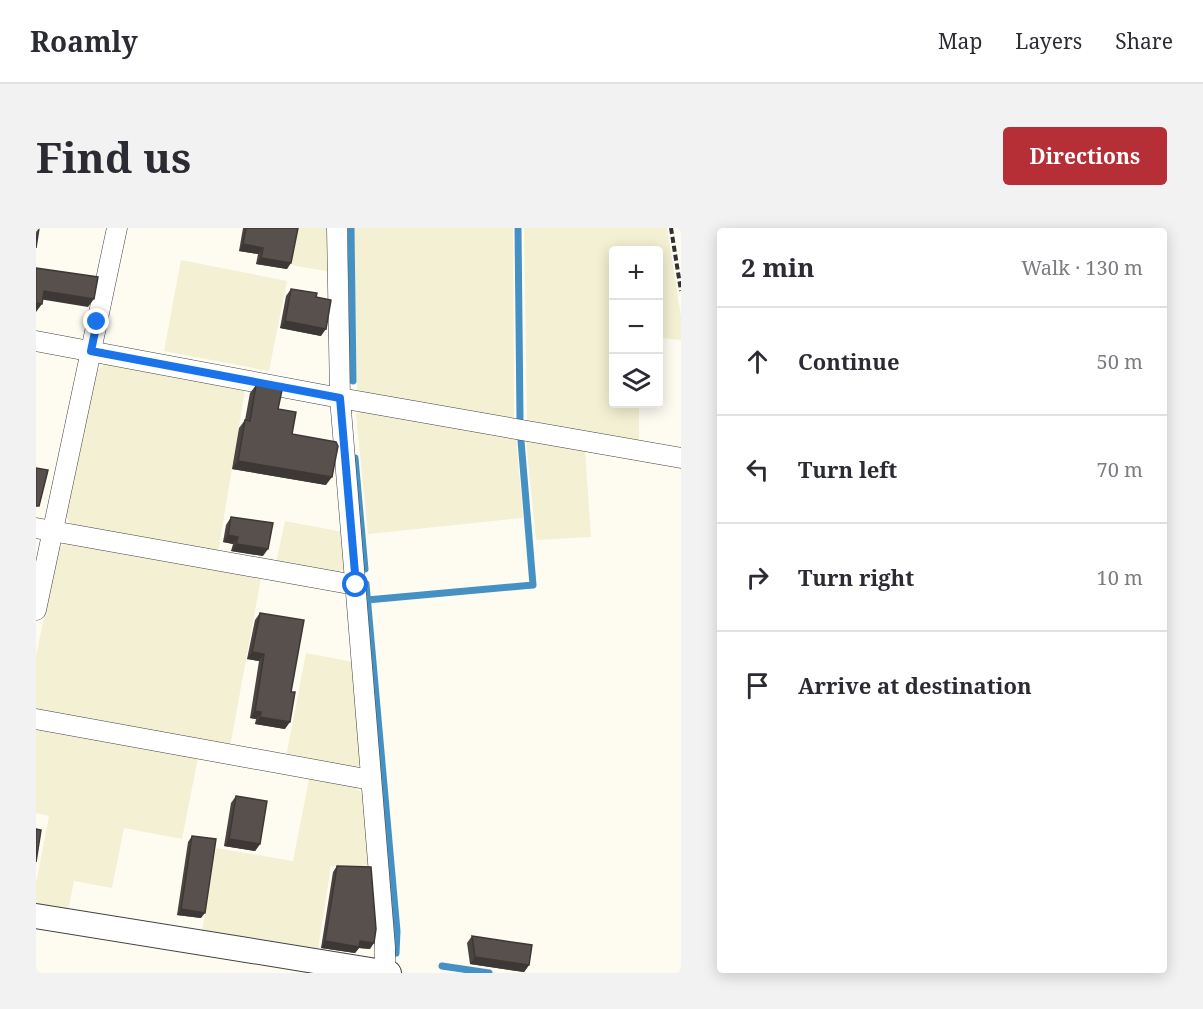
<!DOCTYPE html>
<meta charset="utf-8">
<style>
:root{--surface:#fff;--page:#f2f2f3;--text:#2b2b33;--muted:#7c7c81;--line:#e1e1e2;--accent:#b62f36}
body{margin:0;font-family:"Noto Serif",serif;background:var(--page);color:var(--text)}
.controls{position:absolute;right:18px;top:18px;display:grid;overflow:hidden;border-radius:6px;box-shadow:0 3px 15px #0003}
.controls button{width:54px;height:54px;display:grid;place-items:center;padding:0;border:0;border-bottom:2px solid var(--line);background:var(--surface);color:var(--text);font:30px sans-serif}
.stop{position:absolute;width:18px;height:18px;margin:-14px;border:4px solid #1a73e8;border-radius:50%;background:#fff}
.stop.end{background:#1a73e8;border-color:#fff;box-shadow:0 2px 6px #0008}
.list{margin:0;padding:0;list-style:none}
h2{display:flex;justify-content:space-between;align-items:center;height:78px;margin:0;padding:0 24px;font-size:26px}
h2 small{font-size:20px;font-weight:400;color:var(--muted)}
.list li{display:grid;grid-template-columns:39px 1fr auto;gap:18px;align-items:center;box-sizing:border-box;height:108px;padding:0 24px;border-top:2px solid var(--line)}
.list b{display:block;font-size:22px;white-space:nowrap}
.list em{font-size:20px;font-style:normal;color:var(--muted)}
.icon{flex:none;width:33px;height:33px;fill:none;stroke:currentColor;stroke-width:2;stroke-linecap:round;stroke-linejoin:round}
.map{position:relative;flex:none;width:645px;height:745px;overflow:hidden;border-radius:6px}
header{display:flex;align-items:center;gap:36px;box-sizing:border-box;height:84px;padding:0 30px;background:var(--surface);border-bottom:2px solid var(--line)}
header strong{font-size:28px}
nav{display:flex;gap:33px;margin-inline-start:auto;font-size:21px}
.intro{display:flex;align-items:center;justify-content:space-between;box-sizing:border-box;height:144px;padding:0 36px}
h1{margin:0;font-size:42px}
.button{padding:15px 27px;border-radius:6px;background:var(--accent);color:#fff;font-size:21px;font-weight:700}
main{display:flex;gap:36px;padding:0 36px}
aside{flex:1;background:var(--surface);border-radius:6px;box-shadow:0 3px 15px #0003}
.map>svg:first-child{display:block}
.farmland{fill:#f3f0d3}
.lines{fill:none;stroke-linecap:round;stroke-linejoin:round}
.stream{stroke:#4591c4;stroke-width:7}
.minor-casing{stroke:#424242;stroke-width:21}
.tertiary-casing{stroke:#424242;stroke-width:26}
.path{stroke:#313131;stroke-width:4;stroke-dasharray:6 3;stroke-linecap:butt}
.minor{stroke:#fff;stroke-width:20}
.tertiary{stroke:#fff;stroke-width:24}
.wall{fill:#4b4541}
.shaded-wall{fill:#3d3835}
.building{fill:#57504c;stroke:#3d3835;stroke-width:1.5}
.route{stroke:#1a73e8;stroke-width:8}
</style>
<header>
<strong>Roamly</strong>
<nav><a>Map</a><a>Layers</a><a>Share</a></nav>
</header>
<div class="intro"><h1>Find us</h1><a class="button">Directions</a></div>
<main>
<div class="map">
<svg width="645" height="745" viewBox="0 0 645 745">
<rect width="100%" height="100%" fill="#fefcf1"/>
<g class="farmland">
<polygon points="261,0 295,0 295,44 255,37"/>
<polygon points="318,0 477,0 478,191 329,165 321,161"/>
<polygon points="488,0 631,0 645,88 645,112 623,110 622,22 578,22 578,176 603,176 603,213 491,193"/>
<polygon points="145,32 251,53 233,143 128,123"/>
<polygon points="69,136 209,162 182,325 36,298 30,288 58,145"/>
<polygon points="328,182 480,210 487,290 332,306 320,186"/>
<polygon points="490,212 549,222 555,309 500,312"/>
<polygon points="249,293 307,304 309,339 300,347 240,335"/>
<polygon points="32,314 225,350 194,519 0,483 0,428 22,320"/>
<polygon points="270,425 317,434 327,534 317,542 250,529"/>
<polygon points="0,501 162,530 146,611 88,600 76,660 38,653 32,683 0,676 0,655 13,588 0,585"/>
<polygon points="273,551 320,559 329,569 335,644 295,638 282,722 166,704 180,620 257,633"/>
</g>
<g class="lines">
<g class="stream">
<polyline points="315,0 317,153"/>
<polyline points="482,0 484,190"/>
<polyline points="319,230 329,341"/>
<polyline points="330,356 361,703 360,725"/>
<polyline points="331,372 497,357 485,213"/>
<polyline points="406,738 453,745"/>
</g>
<defs>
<g id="minor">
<polyline points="301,0 304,170 349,719 349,744"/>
<polyline points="0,113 304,170 645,230"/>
<polyline points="0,300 319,357"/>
<polyline points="0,382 81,0"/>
<polyline points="0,491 335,552"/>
</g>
<polyline id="tertiary" points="0,688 353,745"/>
</defs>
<use href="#minor" class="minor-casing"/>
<use href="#tertiary" class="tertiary-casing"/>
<polyline class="path" points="635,0 645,63"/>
<use href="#minor" class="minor"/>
<use href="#tertiary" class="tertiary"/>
</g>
<g class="wall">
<polygon points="207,0 262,0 251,41 220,36 222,26 203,23"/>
<polygon points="255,61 280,69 285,108 244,100 250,68"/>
<polygon points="220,157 242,181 256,206 290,257 196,241 203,200 209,192 214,165"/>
<polygon points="195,289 227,328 195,323 197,316 187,314 190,297"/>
<polygon points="224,385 249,501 219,496 220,491 214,490 223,433 211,431 219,392"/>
<polygon points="200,568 224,616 219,623 188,618 195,575"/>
<polygon points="156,608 165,690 141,687 152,614"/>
<polygon points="301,638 334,721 323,720 319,725 285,720 297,644"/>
<polygon points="436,708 493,737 488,744 434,736 431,715"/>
</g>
<g class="shaded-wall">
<polygon points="207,16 227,20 222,26 203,23"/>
<polygon points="225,30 255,35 251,41 220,36"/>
<polygon points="8,63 58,71 52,79 3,71"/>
<polygon points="0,75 6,76 0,84"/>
<polygon points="249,93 290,101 285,108 244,100"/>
<polygon points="202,233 296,249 290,257 196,241"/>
<polygon points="192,307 202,309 197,316 187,314"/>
<polygon points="200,316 232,321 227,328 195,323"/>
<polygon points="216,424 228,426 223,433 211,431"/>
<polygon points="219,483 225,484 220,491 214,490"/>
<polygon points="224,489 254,494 249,501 219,496"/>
<polygon points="193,611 224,616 219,623 188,618"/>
<polygon points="145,681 169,685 165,690 141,687"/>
<polygon points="289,713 324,713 338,715 334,721 323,720 319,725 285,720"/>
<polygon points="439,729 493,737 488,744 434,736"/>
</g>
<g class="building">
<polygon points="0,0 3,0 0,20"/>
<polygon points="210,0 262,0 255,35 225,30 227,20 207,16"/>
<polygon points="0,40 62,49 58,71 8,63 6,76 0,75"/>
<polygon points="255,61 281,65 280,69 295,72 290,101 249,93"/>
<polygon points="220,157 246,162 242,181 260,184 256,206 300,214 302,218 296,249 202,233 209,192 214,193"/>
<polygon points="0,240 12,242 3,278 0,278"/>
<polygon points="195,289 237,295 232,321 200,316 202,309 192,307"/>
<polygon points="224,385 268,392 255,464 259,464 254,494 224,489 225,484 219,483 228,426 216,424"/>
<polygon points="200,568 231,573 224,616 193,611"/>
<polygon points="0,601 5,602 0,634"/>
<polygon points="156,608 180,611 169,685 145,681"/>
<polygon points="301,638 335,639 340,701 338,715 324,713 323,719 289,713"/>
<polygon points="436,708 496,717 493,737 439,729"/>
</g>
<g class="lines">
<polyline class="route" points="61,94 55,123 304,170 320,357"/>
</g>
</svg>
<div class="controls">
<button>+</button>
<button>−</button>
<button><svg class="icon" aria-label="layers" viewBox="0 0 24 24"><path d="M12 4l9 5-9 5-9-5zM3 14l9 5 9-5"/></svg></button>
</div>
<div class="stop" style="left:320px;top:357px"></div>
<div class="stop end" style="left:61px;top:94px"></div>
</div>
<aside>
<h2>2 min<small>Walk · 130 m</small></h2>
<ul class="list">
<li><svg class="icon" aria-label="ahead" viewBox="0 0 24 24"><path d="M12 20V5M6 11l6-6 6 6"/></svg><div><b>Continue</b></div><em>50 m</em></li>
<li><svg class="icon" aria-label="left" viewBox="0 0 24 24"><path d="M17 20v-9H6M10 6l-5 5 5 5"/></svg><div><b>Turn left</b></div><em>70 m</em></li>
<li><svg class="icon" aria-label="right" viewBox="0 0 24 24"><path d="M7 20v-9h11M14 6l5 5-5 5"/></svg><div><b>Turn right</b></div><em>10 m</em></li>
<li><svg class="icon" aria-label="arrive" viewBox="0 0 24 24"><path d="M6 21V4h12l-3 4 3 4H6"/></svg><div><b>Arrive at destination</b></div></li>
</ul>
</aside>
</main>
